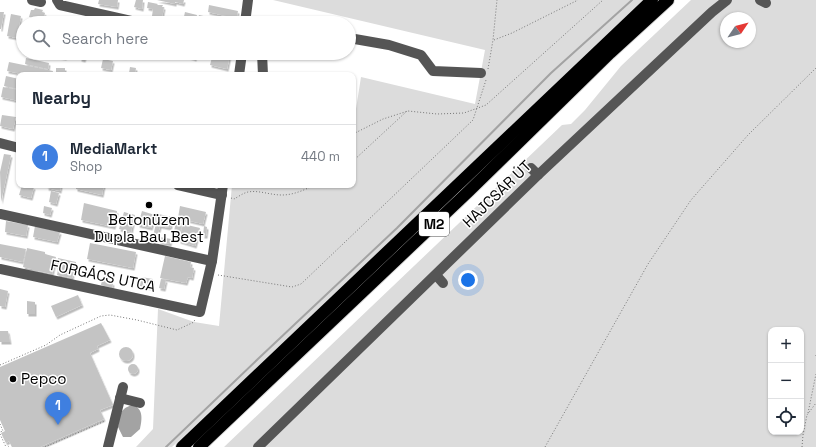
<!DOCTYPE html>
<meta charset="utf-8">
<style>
:root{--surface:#fff;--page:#f2f2f3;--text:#1f2937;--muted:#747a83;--line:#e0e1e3;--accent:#000}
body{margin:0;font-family:"Space Grotesk",sans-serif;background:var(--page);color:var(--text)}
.controls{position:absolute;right:12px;bottom:12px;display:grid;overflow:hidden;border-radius:8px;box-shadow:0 1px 3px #0004}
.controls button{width:36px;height:36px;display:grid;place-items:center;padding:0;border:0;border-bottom:1px solid var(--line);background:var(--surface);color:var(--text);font:20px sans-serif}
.compass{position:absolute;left:720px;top:12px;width:36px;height:36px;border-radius:50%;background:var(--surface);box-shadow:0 1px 3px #0004;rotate:55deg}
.you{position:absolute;left:468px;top:280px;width:14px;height:14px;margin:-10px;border:3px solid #fff;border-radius:50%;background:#1a73e8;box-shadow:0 0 0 6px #1a73e833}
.badge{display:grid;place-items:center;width:26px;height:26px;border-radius:50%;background:var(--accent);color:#fff;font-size:13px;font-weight:700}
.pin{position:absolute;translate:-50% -33px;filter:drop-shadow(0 1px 2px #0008)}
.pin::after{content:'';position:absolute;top:21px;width:14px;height:12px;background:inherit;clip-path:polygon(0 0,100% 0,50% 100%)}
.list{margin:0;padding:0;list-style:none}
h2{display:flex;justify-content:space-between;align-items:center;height:52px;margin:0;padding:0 16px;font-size:17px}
h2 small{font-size:13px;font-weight:400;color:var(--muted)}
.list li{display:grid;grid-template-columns:26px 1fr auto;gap:12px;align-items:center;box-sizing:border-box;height:64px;padding:0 16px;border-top:1px solid var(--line)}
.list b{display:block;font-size:15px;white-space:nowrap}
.list p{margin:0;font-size:13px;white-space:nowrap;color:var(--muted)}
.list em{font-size:13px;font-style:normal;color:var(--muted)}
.icon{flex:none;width:22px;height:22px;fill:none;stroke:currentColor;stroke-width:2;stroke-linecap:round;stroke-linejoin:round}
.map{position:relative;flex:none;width:816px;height:447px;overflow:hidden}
.search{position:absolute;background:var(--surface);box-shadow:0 1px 3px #0004;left:16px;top:16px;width:340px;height:44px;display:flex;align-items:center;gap:10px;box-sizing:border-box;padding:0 14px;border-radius:22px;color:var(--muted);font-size:15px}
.panel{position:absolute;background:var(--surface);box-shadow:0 1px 3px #0004;left:16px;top:72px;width:340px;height:116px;border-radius:8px}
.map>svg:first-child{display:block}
.green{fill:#dcdcdc;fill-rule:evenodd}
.water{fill:#a3a3a3}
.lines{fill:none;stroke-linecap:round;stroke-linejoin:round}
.stream{stroke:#a3a3a3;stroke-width:2}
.building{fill:#c4c4c4;filter:url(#shadow)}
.highway-casing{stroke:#dbdbdb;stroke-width:14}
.path{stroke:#777;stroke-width:1;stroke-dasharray:1 2;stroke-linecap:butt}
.minor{stroke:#555;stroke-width:10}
.highway{stroke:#000;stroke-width:12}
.poi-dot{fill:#000;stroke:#fff;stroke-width:1.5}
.labels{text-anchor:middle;stroke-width:3;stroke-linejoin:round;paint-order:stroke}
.shield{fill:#fff;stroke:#4c4c4c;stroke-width:1}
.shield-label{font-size:14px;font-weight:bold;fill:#000}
.street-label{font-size:15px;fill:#000;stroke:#fff}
.poi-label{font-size:15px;fill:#000;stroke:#fff}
</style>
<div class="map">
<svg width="816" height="447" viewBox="0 0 816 447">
<defs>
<filter id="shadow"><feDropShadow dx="1.5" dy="2.5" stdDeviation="0" flood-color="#0004"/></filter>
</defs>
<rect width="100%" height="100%" fill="#fff"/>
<g class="green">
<polygon points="273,0 648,0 557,83 172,447 136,447 153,429 158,309 194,322 219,326 232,185 353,185 353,128 361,77 475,104 485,50"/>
<path d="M 691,0 L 816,0 L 816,447 L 224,447 L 562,125 L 571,124 L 585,110 L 621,66 ZM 726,18 L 750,18 L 750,42 L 726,42 ZM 771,330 L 801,330 L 801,432 L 771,432 Z"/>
</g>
<path class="water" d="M 132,405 C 144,408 142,420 140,429 L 131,437 L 123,437 L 118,427 C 120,416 119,409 132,405 Z"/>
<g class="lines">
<polyline class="stream" points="166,447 260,357 397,228 551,73 632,0"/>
</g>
<g class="building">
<polygon points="99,0 118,0 117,7 98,4"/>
<polygon points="136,0 143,0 142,9 134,7"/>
<polygon points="157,0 184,0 183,4 175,2 175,4"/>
<polygon points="148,2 158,4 157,5 163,5 162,7 164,7 162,18 152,16 153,9 147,8"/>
<polygon points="209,5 238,11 237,16 236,16 235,18 208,12"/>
<polygon points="35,8 43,10 42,12 45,13 43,20 29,17 31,10 34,10"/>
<polygon points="0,12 4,12 1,29 0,29"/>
<polygon points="185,12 197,15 195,23 183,21"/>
<polygon points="11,14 21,16 17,38 7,36"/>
<polygon points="199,15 208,17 206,23 197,23"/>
<polygon points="84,19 93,21 93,23 83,23"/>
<polygon points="222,19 234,22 233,23 221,23"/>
<polygon points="55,53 64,53 63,55 66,55 65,58 55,56"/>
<polygon points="81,53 86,53 84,60 80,59"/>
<polygon points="187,53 196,53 195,59 186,56"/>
<polygon points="213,53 224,53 230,55 227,69 210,65"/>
<polygon points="26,58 49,63 48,69 25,64"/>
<polygon points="103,59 113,61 111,70 101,68"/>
<polygon points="9,62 53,71 52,75 28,75 7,71"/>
<polygon points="130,67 136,68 135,74 129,73"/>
<rect x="56" y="68" width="9" height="7"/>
<polygon points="6,76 19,79 19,89 4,86"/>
<polygon points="3,87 19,90 19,101 1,97"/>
<polygon points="2,115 16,117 13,129 0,126"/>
<polygon points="4,154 11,155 1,202 0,172"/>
<polygon points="22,185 34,187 31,198 19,195"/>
<polygon points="48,185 61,185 60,191 47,188"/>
<polygon points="76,185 104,185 102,195 76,189"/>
<polygon points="51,191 59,193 56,204 49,202"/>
<polygon points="84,203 117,211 114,227 81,220"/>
<polygon points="44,206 52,208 50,215 43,213"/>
<polygon points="180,206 206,212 203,224 178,218"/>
<polygon points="142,211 155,215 151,228 138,225"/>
<polygon points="124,212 135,215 131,232 119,229"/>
<polygon points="158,214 173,217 170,228 160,226 156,242 152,241"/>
<polygon points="6,221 28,225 26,236 5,232"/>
<polygon points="176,222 182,223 179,238 173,236"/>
<polygon points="183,224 200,228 195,246 179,241"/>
<polygon points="35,226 60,232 57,242 33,237"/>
<polygon points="204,226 207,227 206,236 203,236"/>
<polygon points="160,237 171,239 170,244 159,242"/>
<polygon points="90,243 136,252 133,268 87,259"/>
<polygon points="0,244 26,249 23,262 0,257"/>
<polygon points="27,248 45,252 45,254 56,257 52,274 39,271 38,272 32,271 32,269 23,267"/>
<polygon points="165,256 191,262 190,267 194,268 192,278 188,277 186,283 160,278"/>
<polygon points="58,258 76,262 74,272 56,268"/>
<polygon points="58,270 73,273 72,278 57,275"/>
<polygon points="141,277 153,279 152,288 140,286"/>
<polygon points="161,279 166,280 164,289 159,288"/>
<polygon points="102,280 113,283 112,288 101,285"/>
<polygon points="0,289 8,291 5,307 0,306"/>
<polygon points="78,295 82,305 56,317 51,306"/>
<polygon points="27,301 35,302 35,314 27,314"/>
<polygon points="101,323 110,340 97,346 98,349 90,353 113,405 100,410 104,419 40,447 12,447 9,441 6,443 1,433 5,431 0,420 0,367"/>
<polygon points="0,331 8,331 10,342 0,342"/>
<circle cx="126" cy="354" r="7"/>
<circle cx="133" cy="369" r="5"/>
</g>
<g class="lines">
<defs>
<g id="highway">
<polyline points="182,447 652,0"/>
<polyline points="199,447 469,191 610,53 668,0"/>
</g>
</defs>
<use href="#highway" class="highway-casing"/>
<g class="path">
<polyline points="494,40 512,33 578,0"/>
<polyline points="488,69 493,40 497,0"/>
<polyline points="353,134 383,119 408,111 437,114 464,113 486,105 603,0"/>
<polyline points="353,161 407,111"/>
<path d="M 231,198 L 234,199 C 238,197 243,193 248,192 C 259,190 270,195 282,195 C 293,195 305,190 314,185"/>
<polyline points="218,275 292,287 301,284 473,120 486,80"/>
<polyline points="816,355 816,358"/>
<polyline points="0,365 46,345 60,335 101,316 110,315 137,320 177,330 194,322 195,319"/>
<polyline points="808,413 816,374"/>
<polyline points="0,424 3,431 0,432"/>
<polyline points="0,434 6,447"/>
<polyline points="8,447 10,447"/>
<polyline points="45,447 105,421"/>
<polyline points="545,447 648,264 691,200 748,135 816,68"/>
<polyline points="802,447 803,435 807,415 816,403"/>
</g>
<g class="minor">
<polyline points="32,0 41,2"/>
<polyline points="57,0 60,5 140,23"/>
<polyline points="760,0 766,3"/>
<polyline points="245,23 248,0"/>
<polyline points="349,38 389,45 421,55 433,71 481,73"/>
<polyline points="262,53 263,75"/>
<polyline points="239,75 242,53"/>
<polyline points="0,143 19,148"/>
<polyline points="531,168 538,175"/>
<polyline points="178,185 222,195"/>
<polyline points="0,214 212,261"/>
<polyline points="0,269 200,312 212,261 223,185"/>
<polyline points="436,275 443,283"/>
<polyline points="120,398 140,403"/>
<polyline points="108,447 123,387"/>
<polyline points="258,447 538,175 712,12 727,0"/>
</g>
<use href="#highway" class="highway"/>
</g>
<g class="poi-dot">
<circle cx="149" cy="205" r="4"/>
<circle cx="13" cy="379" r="4"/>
</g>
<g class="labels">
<rect class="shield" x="419" y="212" width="30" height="24" rx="3"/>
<g class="shield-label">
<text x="434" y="229">M2</text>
</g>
<g class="street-label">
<text transform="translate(497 194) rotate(-44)" y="5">HAJCSÁR ÚT</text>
<text transform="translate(103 276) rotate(12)" y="5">FORGÁCS UTCA</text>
</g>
<g class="poi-label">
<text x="149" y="225">Betonüzem<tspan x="149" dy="17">Dupla Bau Best</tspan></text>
<text x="21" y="384" text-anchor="start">Pepco</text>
</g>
</g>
</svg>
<div class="controls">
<button>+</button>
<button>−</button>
<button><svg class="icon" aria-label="locate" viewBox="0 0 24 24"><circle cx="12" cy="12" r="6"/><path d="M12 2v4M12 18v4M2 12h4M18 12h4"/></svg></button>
</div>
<svg class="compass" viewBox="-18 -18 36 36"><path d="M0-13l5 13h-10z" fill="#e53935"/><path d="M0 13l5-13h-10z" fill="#747a83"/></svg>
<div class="you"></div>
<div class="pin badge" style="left:58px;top:425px;background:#3f7fe0">1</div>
<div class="search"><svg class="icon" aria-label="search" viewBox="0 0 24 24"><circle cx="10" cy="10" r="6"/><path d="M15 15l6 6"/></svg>Search here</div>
<section class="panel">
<h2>Nearby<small></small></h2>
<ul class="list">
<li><span class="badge" style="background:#3f7fe0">1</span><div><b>MediaMarkt</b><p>Shop</p></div><em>440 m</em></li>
</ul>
</section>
</div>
